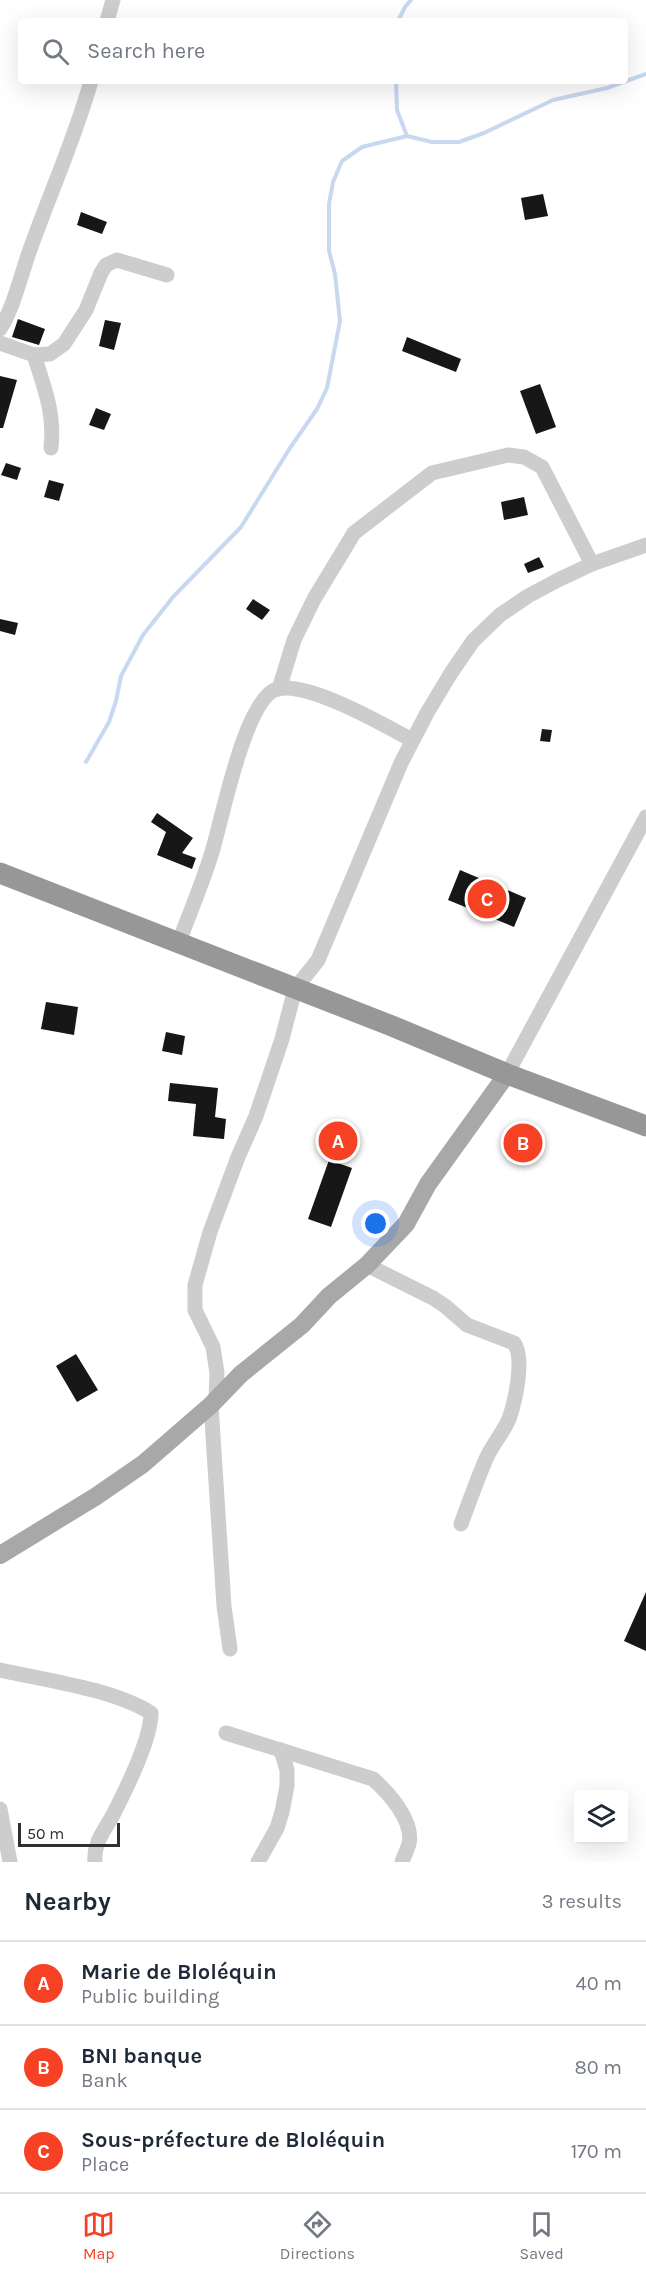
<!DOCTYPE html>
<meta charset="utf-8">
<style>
:root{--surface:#fff;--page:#f2f2f3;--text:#1f2937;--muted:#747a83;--line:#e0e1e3;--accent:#f64124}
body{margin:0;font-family:Karla,sans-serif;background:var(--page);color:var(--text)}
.controls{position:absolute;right:18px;bottom:18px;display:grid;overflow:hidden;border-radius:6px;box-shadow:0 6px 24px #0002}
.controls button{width:54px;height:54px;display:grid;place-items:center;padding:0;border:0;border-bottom:2px solid var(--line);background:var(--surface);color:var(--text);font:30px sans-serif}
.scale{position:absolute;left:18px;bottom:15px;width:102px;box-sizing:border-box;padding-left:6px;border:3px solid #303030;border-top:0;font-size:16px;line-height:21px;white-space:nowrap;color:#303030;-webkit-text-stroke:4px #fff;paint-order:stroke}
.you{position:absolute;left:376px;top:1224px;width:21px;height:21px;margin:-15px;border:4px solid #fff;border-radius:50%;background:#1a73e8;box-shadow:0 0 0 9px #1a73e833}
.badge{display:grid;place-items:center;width:39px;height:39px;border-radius:50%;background:var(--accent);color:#fff;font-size:20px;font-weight:700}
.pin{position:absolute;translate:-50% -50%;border:3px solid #fff;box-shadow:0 2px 6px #0006}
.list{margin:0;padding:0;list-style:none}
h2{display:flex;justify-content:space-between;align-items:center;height:78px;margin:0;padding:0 24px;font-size:26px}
h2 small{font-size:20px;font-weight:400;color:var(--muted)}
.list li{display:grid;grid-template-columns:39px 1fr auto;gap:18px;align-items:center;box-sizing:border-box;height:84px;padding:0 24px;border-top:2px solid var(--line)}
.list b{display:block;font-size:22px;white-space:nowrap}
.list p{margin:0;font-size:20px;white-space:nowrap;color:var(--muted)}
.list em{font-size:20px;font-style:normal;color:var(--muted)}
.icon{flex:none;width:33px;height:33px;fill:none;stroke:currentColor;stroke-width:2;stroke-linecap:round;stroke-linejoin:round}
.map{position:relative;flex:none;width:646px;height:1862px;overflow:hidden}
.search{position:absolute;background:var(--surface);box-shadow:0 6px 24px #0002;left:18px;right:18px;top:18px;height:66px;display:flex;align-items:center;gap:15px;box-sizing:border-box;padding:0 21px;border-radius:6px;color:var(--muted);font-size:22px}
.sheet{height:330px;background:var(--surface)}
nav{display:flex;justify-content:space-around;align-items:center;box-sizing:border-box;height:84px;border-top:2px solid var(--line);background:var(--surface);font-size:16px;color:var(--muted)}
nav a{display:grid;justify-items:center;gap:3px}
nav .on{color:var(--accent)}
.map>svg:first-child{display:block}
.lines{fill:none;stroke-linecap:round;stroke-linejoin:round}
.stream{stroke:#c8d8f0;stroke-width:4}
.building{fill:#171717}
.minor{stroke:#cdcdcd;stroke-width:15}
.major{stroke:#a8a8a8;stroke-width:18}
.highway{stroke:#979797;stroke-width:21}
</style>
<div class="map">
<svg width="646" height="1862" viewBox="0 0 646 1862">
<rect width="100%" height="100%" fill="#fff"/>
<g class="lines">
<g class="stream">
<polyline points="398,21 405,7 411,0"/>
<polyline points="396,81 397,110 407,136 432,142 459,142 484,133 553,100 607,88 646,74"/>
<polyline points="86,762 109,722 116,701 121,676 143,635 173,597 241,527 290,448 317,409 327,388 340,321 335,274 329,251 329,204 333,182 342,161 362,147 407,136"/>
</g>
</g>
<g class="building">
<polygon points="543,194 548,216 525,220 521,198"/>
<polygon points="81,212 107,222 102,234 77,225"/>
<polygon points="18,319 45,329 39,345 12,337"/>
<polygon points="105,320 121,323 114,350 99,346"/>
<polygon points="407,337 461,359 456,372 402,351"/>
<polygon points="0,376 17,380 3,428 0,428"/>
<polygon points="540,384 556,427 536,434 520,391"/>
<polygon points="96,408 111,414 104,430 89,425"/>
<polygon points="6,463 21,468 17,480 1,475"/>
<polygon points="49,480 64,484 59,501 44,497"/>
<polygon points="524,497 528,515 504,520 501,502"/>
<polygon points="539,557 544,567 528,573 524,564"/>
<polygon points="253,599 270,610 262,620 246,609"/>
<polygon points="0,619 18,623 15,635 0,631"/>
<polygon points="542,729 552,730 550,742 540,741"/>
<polygon points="157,813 193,838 182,853 196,858 192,869 157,855 166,832 151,822"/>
<polygon points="460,870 526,898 514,927 448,900"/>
<polygon points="46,1002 78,1007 74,1035 41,1029"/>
<polygon points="166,1032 185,1036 182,1055 162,1051"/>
<polygon points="170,1083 218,1088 215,1117 226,1119 224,1139 193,1136 196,1104 168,1101"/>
<polygon points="329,1160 352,1168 331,1227 308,1219"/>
<polygon points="76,1354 98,1390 77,1402 56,1366"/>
<polygon points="646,1592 646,1651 624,1641"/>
</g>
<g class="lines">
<g class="minor">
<polyline points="107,21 113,0"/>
<path d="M 0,329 C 15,305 21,273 31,247 C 51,191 75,138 91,81"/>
<polyline points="0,343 34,355 50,354 64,344 86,310 101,273 106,265 117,260 167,275"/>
<path d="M 34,355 C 44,387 55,413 51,448"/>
<polyline points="279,689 294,640 314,599 354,533 432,473 508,455 524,457 542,467 592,564"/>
<path d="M 179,942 C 190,912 203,882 212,852 C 222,820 245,698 277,689 C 308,681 384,725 412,740"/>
<polyline points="507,1074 646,817"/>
<path d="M 367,1265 L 433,1298 L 445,1306 L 467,1325 L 514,1343 C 525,1358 515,1402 509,1419 C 503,1433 492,1445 486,1459 C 477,1480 469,1502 461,1524"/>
<polyline points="216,1399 217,1373 213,1347 195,1310 195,1285 210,1232 238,1157 256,1116 282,1039 295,989 318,960 401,763 427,713 451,673 473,641 500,615 528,596 558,580 592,564 646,545"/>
<polyline points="211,1405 224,1606 230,1649"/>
<path d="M 0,1670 C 45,1680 113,1689 151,1713 C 151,1739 127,1787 115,1811 C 107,1828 93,1841 95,1862"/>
<path d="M 226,1733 L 373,1779 C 389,1793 414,1821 409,1844 C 407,1850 404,1856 402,1862"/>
<polyline points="0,1809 10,1862"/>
<polyline points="258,1862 277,1828 282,1812 287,1786 287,1770 281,1750"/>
</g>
<polyline class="major" points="0,1555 95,1497 143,1464 211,1405 241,1374 302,1325 329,1296 367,1265 406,1224 428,1184 507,1074"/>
<polyline class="highway" points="0,873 392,1026 507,1074 646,1126"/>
</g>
</svg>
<div class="controls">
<button><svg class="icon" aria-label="layers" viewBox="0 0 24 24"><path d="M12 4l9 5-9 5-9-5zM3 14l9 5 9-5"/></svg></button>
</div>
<div class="scale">50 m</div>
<div class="you"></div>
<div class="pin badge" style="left:338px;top:1141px">A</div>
<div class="pin badge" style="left:523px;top:1143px">B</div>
<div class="pin badge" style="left:487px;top:899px">C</div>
<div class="search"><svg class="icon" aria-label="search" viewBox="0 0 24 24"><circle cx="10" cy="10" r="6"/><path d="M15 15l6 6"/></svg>Search here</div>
</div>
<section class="sheet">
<h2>Nearby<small>3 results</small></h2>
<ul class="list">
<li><span class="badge">A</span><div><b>Marie de Bloléquin</b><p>Public building</p></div><em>40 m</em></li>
<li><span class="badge">B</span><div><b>BNI banque</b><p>Bank</p></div><em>80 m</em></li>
<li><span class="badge">C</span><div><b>Sous-préfecture de Bloléquin</b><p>Place</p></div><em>170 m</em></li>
</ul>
</section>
<nav>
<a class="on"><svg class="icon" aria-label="map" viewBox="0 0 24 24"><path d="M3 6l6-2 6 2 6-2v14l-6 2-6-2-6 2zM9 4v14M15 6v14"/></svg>Map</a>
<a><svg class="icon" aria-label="directions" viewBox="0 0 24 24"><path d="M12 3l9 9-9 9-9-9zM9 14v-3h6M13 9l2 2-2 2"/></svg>Directions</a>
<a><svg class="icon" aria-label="saved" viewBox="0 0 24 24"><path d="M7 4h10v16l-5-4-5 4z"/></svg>Saved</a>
</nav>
